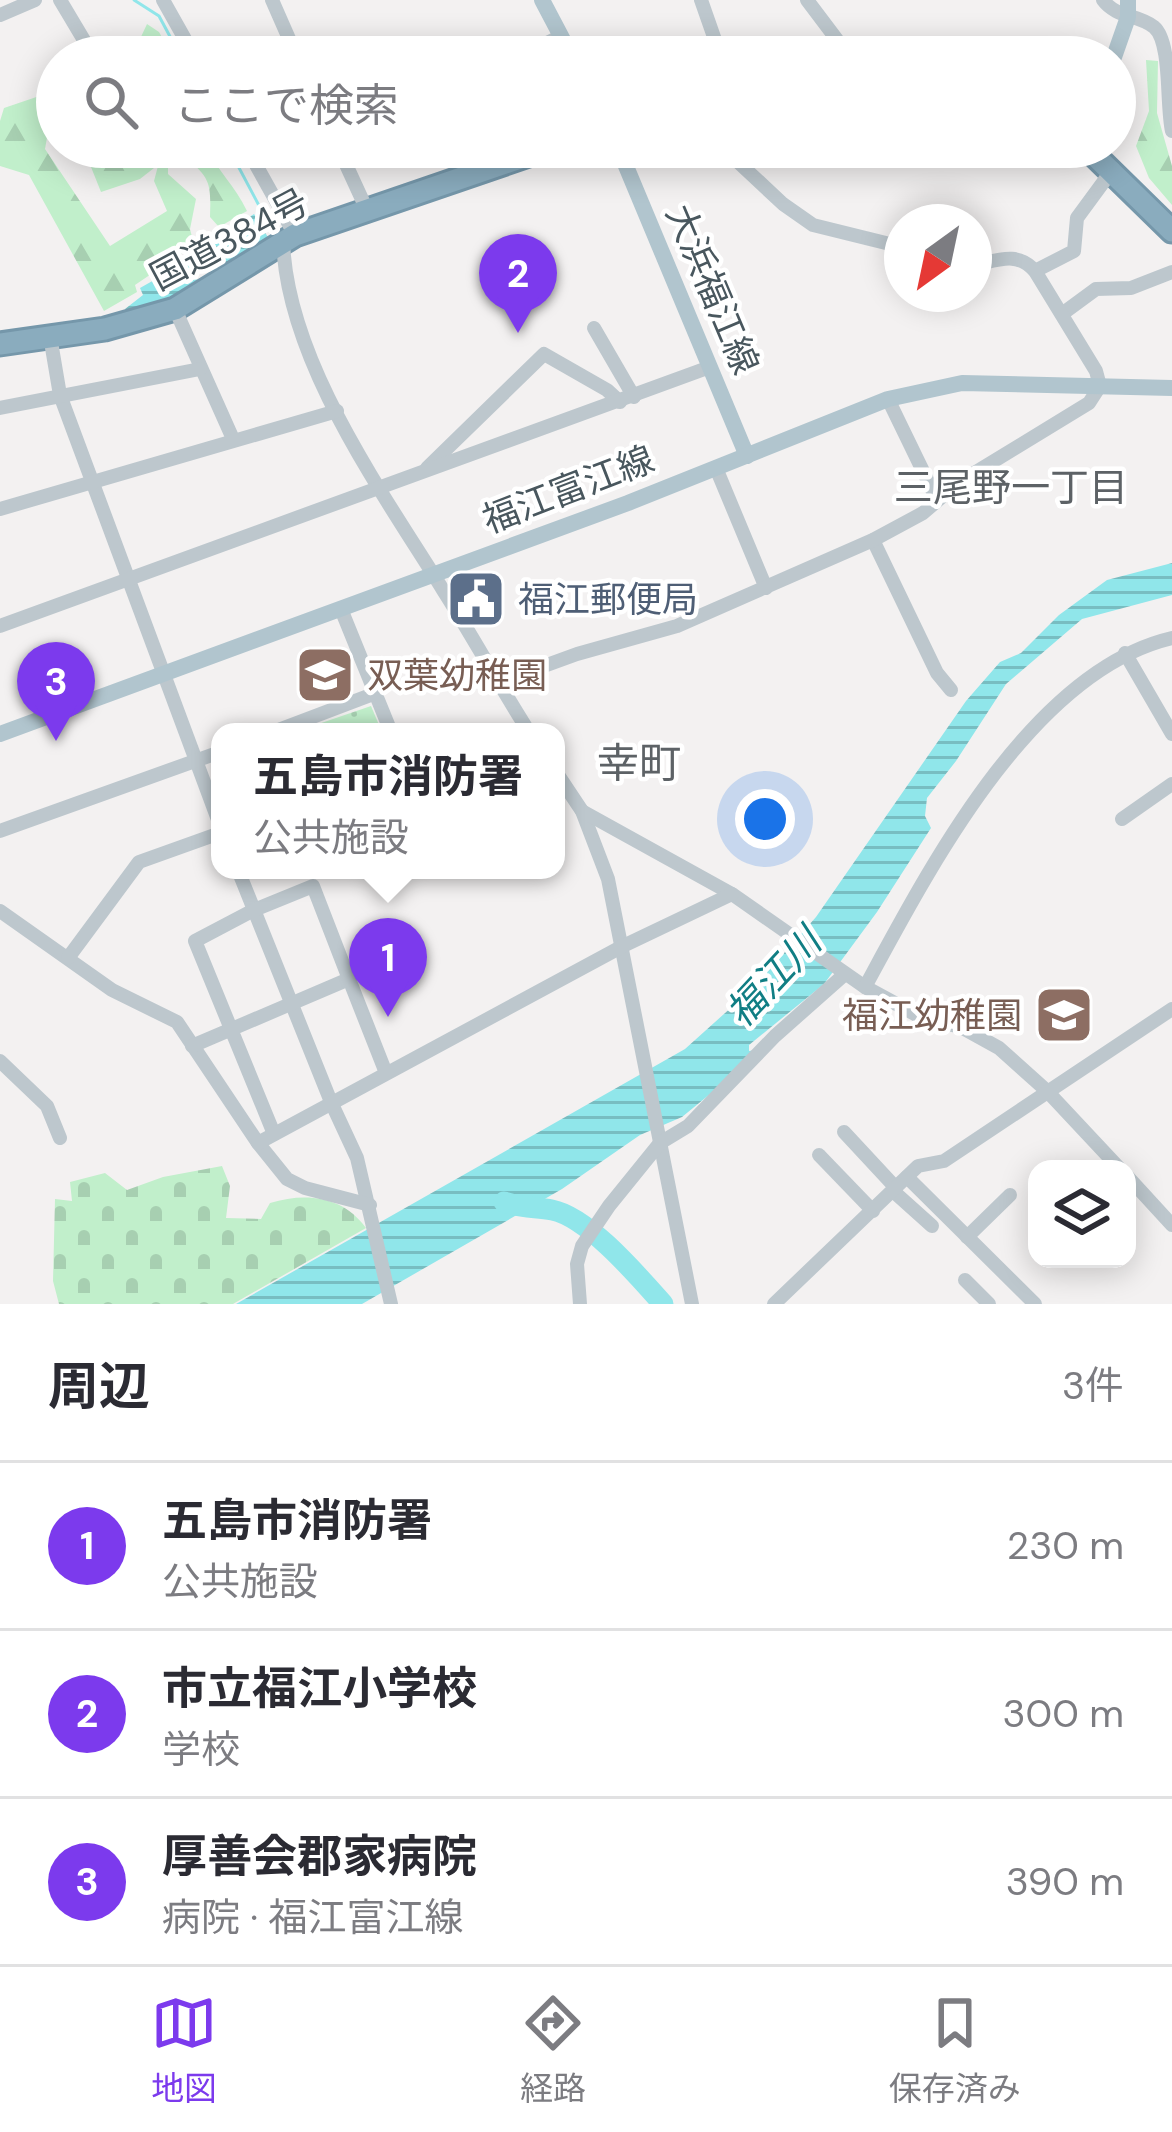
<!DOCTYPE html>
<html lang="ja">
<meta charset="utf-8">
<style>
:root{--surface:#fff;--page:#f7f7f7;--text:#2b2b33;--muted:#7c7c81;--line:#e1e1e2;--accent:#7c3aed}
body{margin:0;font-family:"DM Sans","Noto Sans JP",sans-serif;background:var(--page);color:var(--text)}
.controls{position:absolute;right:36px;bottom:36px;display:grid;overflow:hidden;border-radius:24px;box-shadow:0 6px 30px #0003}
.controls button{width:108px;height:108px;display:grid;place-items:center;padding:0;border:0;border-bottom:3px solid var(--line);background:var(--surface);color:var(--text);font:60px sans-serif}
.compass{position:absolute;left:884px;top:204px;width:108px;height:108px;border-radius:50%;background:var(--surface);box-shadow:0 6px 30px #0003;rotate:213deg}
.you{position:absolute;left:765px;top:819px;width:42px;height:42px;margin:-30px;border:9px solid #fff;border-radius:50%;background:#1a73e8;box-shadow:0 0 0 18px #1a73e833}
.badge{display:grid;place-items:center;width:78px;height:78px;border-radius:50%;background:var(--accent);color:#fff;font-size:39px;font-weight:700}
.pin{position:absolute;translate:-50% -99px;filter:drop-shadow(0 3px 6px #0008)}
.pin::after{content:'';position:absolute;top:63px;width:42px;height:36px;background:inherit;clip-path:polygon(0 0,100% 0,50% 100%)}
.popup{position:absolute;left:211px;top:723px;width:354px;height:156px;box-sizing:border-box;display:grid;place-content:center;border-radius:24px;background:var(--surface);filter:drop-shadow(0 3px 9px #0005);font-size:39px;white-space:nowrap;color:var(--muted)}
.popup b{font-size:45px;color:var(--text)}
.popup::after{content:'';position:absolute;left:50%;top:100%;margin-left:-24px;border:24px solid transparent;border-top-color:var(--surface)}
.list{margin:0;padding:0;list-style:none}
h2{display:flex;justify-content:space-between;align-items:center;height:156px;margin:0;padding:0 48px;font-size:51px}
h2 small{font-size:39px;font-weight:400;color:var(--muted)}
.list li{display:grid;grid-template-columns:78px 1fr auto;gap:36px;align-items:center;box-sizing:border-box;height:168px;padding:0 48px;border-top:3px solid var(--line)}
.list b{display:block;font-size:45px;white-space:nowrap}
.list p{margin:0;font-size:39px;white-space:nowrap;color:var(--muted)}
.list em{font-size:39px;font-style:normal;color:var(--muted)}
.icon{flex:none;width:66px;height:66px;fill:none;stroke:currentColor;stroke-width:2;stroke-linecap:round;stroke-linejoin:round}
.map{position:relative;flex:none;width:1172px;height:1304px;overflow:hidden}
.search{position:absolute;background:var(--surface);box-shadow:0 6px 30px #0003;left:36px;right:36px;top:36px;height:132px;display:flex;align-items:center;gap:30px;box-sizing:border-box;padding:0 42px;border-radius:66px;color:var(--muted);font-size:45px}
.sheet{height:660px;background:var(--surface)}
nav{display:flex;justify-content:space-around;align-items:center;box-sizing:border-box;height:168px;border-top:3px solid var(--line);background:var(--surface);font-size:33px;color:var(--muted)}
nav a{display:grid;justify-items:center;gap:6px}
nav .on{color:var(--accent)}
.map>svg:first-child{display:block}
.forest{fill:url(#forest-firs)}
.cemetery{fill:url(#cemetery-stones)}
.park{fill:url(#park-dots)}
.water{fill:url(#water-rules)}
.lines{fill:none;stroke-linecap:round;stroke-linejoin:round}
.stream{stroke:#90e6ea;stroke-width:3}
.river{stroke:#90e6ea;stroke-width:21}
.highway-casing{stroke:#7597aa;stroke-width:27}
.minor{stroke:#bdc7cd;stroke-width:14}
.major{stroke:#b1c5ce;stroke-width:16}
.highway{stroke:#8aacbe;stroke-width:21}
.labels{text-anchor:middle;stroke-width:9;stroke-linejoin:round;paint-order:stroke}
.street-label{font-size:36px;fill:#49575e;stroke:#fff}
.service-label{font-size:36px;fill:#4e5e75;stroke:#fff;text-anchor:start}
.education-label{font-size:36px;fill:#785e54;stroke:#fff;text-anchor:start}
.neighbourhood-label{font-size:39px;fill:#5d6266;stroke:#fff}
.water-label{font-size:39px;font-style:italic;fill:#107e84;stroke:#fff}
.quarter-label{font-size:42px;fill:#5d6266;stroke:#fff}
</style>
<div class="map">
<svg width="1172" height="1304" viewBox="0 0 1172 1304">
<defs>
<pattern id="forest-firs" width="22" height="20" patternUnits="userSpaceOnUse" patternTransform="scale(3)"><rect width="22" height="20" fill="#c1efcb"/><path d="M5 1l3.5 6h-7zM16 11l3.5 6h-7z" fill="#a7cfb1"/></pattern>
<pattern id="cemetery-stones" width="16" height="16" patternUnits="userSpaceOnUse" patternTransform="scale(3)"><rect width="16" height="16" fill="#c1efcb"/><path d="M2 7V4a2 2 0 0 1 4 0v3zM10 15v-3a2 2 0 0 1 4 0v3z" fill="#a7cfb1"/></pattern>
<pattern id="park-dots" width="8" height="8" patternUnits="userSpaceOnUse" patternTransform="scale(3)"><rect width="8" height="8" fill="#c1efcb"/><path d="M2 2h.1M6 6h.1" fill="none" stroke="#a7cfb1" stroke-width="1.8" stroke-linecap="round"/></pattern>
<pattern id="water-rules" width="6" height="5" patternUnits="userSpaceOnUse" patternTransform="scale(3)"><rect width="6" height="5" fill="#90e6ea"/><path d="M0 2.5h6" fill="none" stroke="#78bdc1"/></pattern>
</defs>
<rect width="100%" height="100%" fill="#f3f1f1"/>
<g class="forest">
<polygon points="147,24 159,32 173,57 149,57 140,39"/>
<polygon points="1146,60 1158,61 1157,113 1172,166 1172,205 1149,178 1136,146 1149,111"/>
<path d="M 57,90 L 57,127 L 48,132 L 45,149 L 110,246 L 167,211 L 154,181 L 163,147 L 206,147 C 218,171 235,186 247,211 L 219,227 L 210,217 C 211,184 211,177 183,156 L 168,158 L 168,174 L 196,199 L 190,229 L 194,245 L 135,285 L 137,292 L 104,311 L 29,175 L 0,166 L 0,121 L 4,108 Z"/>
<polygon points="83,147 140,147 154,168 140,179 101,192"/>
</g>
<path class="cemetery" d="M 222,1166 L 230,1186 L 226,1218 L 261,1219 L 270,1203 C 306,1192 343,1196 366,1228 L 233,1304 L 59,1304 L 53,1281 L 55,1199 L 72,1201 L 70,1182 L 105,1173 L 127,1190 L 163,1177 Z"/>
<polygon class="park" points="371,706 382,732 295,732"/>
<g class="water">
<polygon points="254,214 269,239 212,273 199,251"/>
<polygon points="186,262 198,282 156,308 127,314 125,309 143,295 140,288"/>
<polygon points="1172,563 1172,595 1082,619 1006,684 956,761 927,798 925,816 931,828 877,912 824,984 749,1045 749,1051 756,1050 732,1076 682,1117 640,1135 562,1189 362,1304 236,1304 685,1049 754,987 816,917 966,701 1000,662 1021,653 1059,615 1107,580"/>
</g>
<g class="lines">
<g class="stream">
<polyline points="134,0 159,16 181,57"/>
<polyline points="228,147 264,215 260,225"/>
</g>
<path class="river" d="M 504,1202 C 521,1208 535,1207 552,1210 C 588,1217 638,1276 663,1304"/>
<defs>
<g id="highway">
<polyline points="1086,147 1172,231"/>
<polyline points="0,344 105,329 175,309 295,235 552,147"/>
</g>
</defs>
<use href="#highway" class="highway-casing"/>
<g class="minor">
<polyline points="60,0 94,57"/>
<polyline points="163,0 195,57"/>
<polyline points="272,0 297,57"/>
<polyline points="701,0 721,57"/>
<polyline points="807,0 850,57"/>
<path d="M 1103,0 C 1116,18 1138,14 1154,27 C 1172,42 1166,106 1172,131"/>
<polyline points="0,15 35,0"/>
<polyline points="519,57 561,36"/>
<polyline points="149,147 157,160"/>
<polyline points="246,147 295,235"/>
<polyline points="338,147 366,208"/>
<polyline points="722,147 783,204 813,225 902,247"/>
<polyline points="621,155 683,147"/>
<path d="M 283,241 C 287,361 381,490 443,590 C 473,637 499,685 529,732"/>
<polyline points="1035,271 1074,251 1077,218 1113,169"/>
<polyline points="175,309 233,439"/>
<polyline points="1062,314 1096,289 1131,288 1172,272"/>
<polyline points="594,328 634,397"/>
<polyline points="50,336 60,395 220,825"/>
<polyline points="888,399 937,500"/>
<polyline points="0,408 200,369"/>
<polyline points="427,468 544,354 607,390 620,402"/>
<polyline points="716,468 766,588"/>
<polyline points="0,509 337,411"/>
<polyline points="873,540 937,673 951,690"/>
<polyline points="341,609 391,732"/>
<polyline points="0,626 710,367"/>
<polyline points="1125,653 1172,734"/>
<path d="M 500,682 L 577,654 L 677,626 L 873,540 L 923,513 L 958,483 L 1089,403 L 1100,386 L 1096,371 L 1035,271 C 1017,251 999,260 974,265"/>
<polyline points="273,732 376,693"/>
<polyline points="556,772 582,811 608,879 692,1304"/>
<polyline points="582,811 732,894 865,987 924,1019 961,1027 999,1048 1047,1091 1120,1169"/>
<polyline points="1122,819 1172,784"/>
<polyline points="0,831 220,752"/>
<polyline points="238,870 331,1102 357,1158 391,1304"/>
<polyline points="0,911 112,990 177,1022 258,1143 287,1179 305,1188 370,1205"/>
<polyline points="68,958 139,862 220,833"/>
<polyline points="349,979 386,1073"/>
<path d="M 865,987 C 929,869 1031,671 1172,638"/>
<polyline points="192,1046 349,979 313,886 254,910 195,941 274,1134"/>
<polyline points="0,1061 47,1106 60,1138"/>
<polyline points="844,1132 896,1188"/>
<polyline points="258,1143 623,946 732,894"/>
<polyline points="819,1155 873,1211"/>
<polyline points="1127,1176 1172,1225"/>
<polyline points="907,1177 1035,1304"/>
<polyline points="893,1191 932,1226"/>
<polyline points="967,1237 1010,1195"/>
<polyline points="965,1280 989,1304"/>
<polyline points="580,1304 577,1264 582,1246 609,1206 660,1143 688,1126 775,1036 845,974"/>
<polyline points="774,1304 918,1166 944,1161 1172,1009"/>
</g>
<g class="major">
<polyline points="542,0 572,57"/>
<polyline points="1114,57 1128,17 1128,0"/>
<polyline points="618,147 747,456"/>
<polyline points="0,734 628,503 888,399 962,383 1172,388"/>
</g>
<use href="#highway" class="highway"/>
</g>
<defs>
<symbol id="civic-square" viewBox="-11 -11 22 22"><rect x="-9" y="-9" width="18" height="18" rx="4" fill="#5c6f8a" stroke="#fff"/><path d="M-.6-6.5H3V-4.5H.6V-3L4-1V1h2V6H-6V1h2V-1L-.6-3ZM-1.2 2.5V6h2.4V2.5Z" fill="#fff"/></symbol>
<symbol id="school-square" viewBox="-11 -11 22 22"><rect x="-9" y="-9" width="18" height="18" rx="4" fill="#8d6e63" stroke="#fff"/><path d="M0-5L7-2L0 1L-7-2ZM-4 1L0 2.5L4 1V4Q0 6-4 4Z" fill="#fff"/></symbol>
</defs>
<g fill-rule="evenodd">
<use href="#civic-square" x="443" y="566" width="66" height="66"/>
<use href="#school-square" x="292" y="642" width="66" height="66"/>
<use href="#school-square" x="1031" y="982" width="66" height="66"/>
</g>
<g class="labels">
<g class="street-label">
<text transform="translate(229 239) rotate(-28)" y="13">国道384号</text>
<text transform="translate(713 289) rotate(67)" y="13">大浜福江線</text>
<text transform="translate(568 489) rotate(-21)" y="13">福江富江線</text>
</g>
<g class="service-label">
<text x="518" y="612">福江郵便局</text>
</g>
<g class="education-label">
<text x="367" y="688">双葉幼稚園</text>
<text x="1022" y="1028" text-anchor="end">福江幼稚園</text>
</g>
<g class="neighbourhood-label">
<text x="1011" y="501">三尾野一丁目</text>
</g>
<g class="water-label">
<text transform="translate(773 977) rotate(-47)" y="14">福江川</text>
</g>
<g class="quarter-label">
<text x="639" y="778">幸町</text>
</g>
</g>
</svg>
<div class="controls">
<button><svg class="icon" aria-label="layers" viewBox="0 0 24 24"><path d="M12 4l9 5-9 5-9-5zM3 14l9 5 9-5"/></svg></button>
</div>
<svg class="compass" viewBox="-18 -18 36 36"><path d="M0-13l5 13h-10z" fill="#e53935"/><path d="M0 13l5-13h-10z" fill="#7c7c81"/></svg>
<div class="you"></div>
<div class="pin badge" style="left:388px;top:1017px">1</div>
<div class="popup"><b>五島市消防署</b>公共施設</div>
<div class="pin badge" style="left:518px;top:333px">2</div>
<div class="pin badge" style="left:56px;top:741px">3</div>
<div class="search"><svg class="icon" aria-label="search" viewBox="0 0 24 24"><circle cx="10" cy="10" r="6"/><path d="M15 15l6 6"/></svg>ここで検索</div>
</div>
<section class="sheet">
<h2>周辺<small>3件</small></h2>
<ul class="list">
<li><span class="badge">1</span><div><b>五島市消防署</b><p>公共施設</p></div><em>230 m</em></li>
<li><span class="badge">2</span><div><b>市立福江小学校</b><p>学校</p></div><em>300 m</em></li>
<li><span class="badge">3</span><div><b>厚善会郡家病院</b><p>病院 · 福江富江線</p></div><em>390 m</em></li>
</ul>
</section>
<nav>
<a class="on"><svg class="icon" aria-label="map" viewBox="0 0 24 24"><path d="M3 6l6-2 6 2 6-2v14l-6 2-6-2-6 2zM9 4v14M15 6v14"/></svg>地図</a>
<a><svg class="icon" aria-label="directions" viewBox="0 0 24 24"><path d="M12 3l9 9-9 9-9-9zM9 14v-3h6M13 9l2 2-2 2"/></svg>経路</a>
<a><svg class="icon" aria-label="saved" viewBox="0 0 24 24"><path d="M7 4h10v16l-5-4-5 4z"/></svg>保存済み</a>
</nav>
